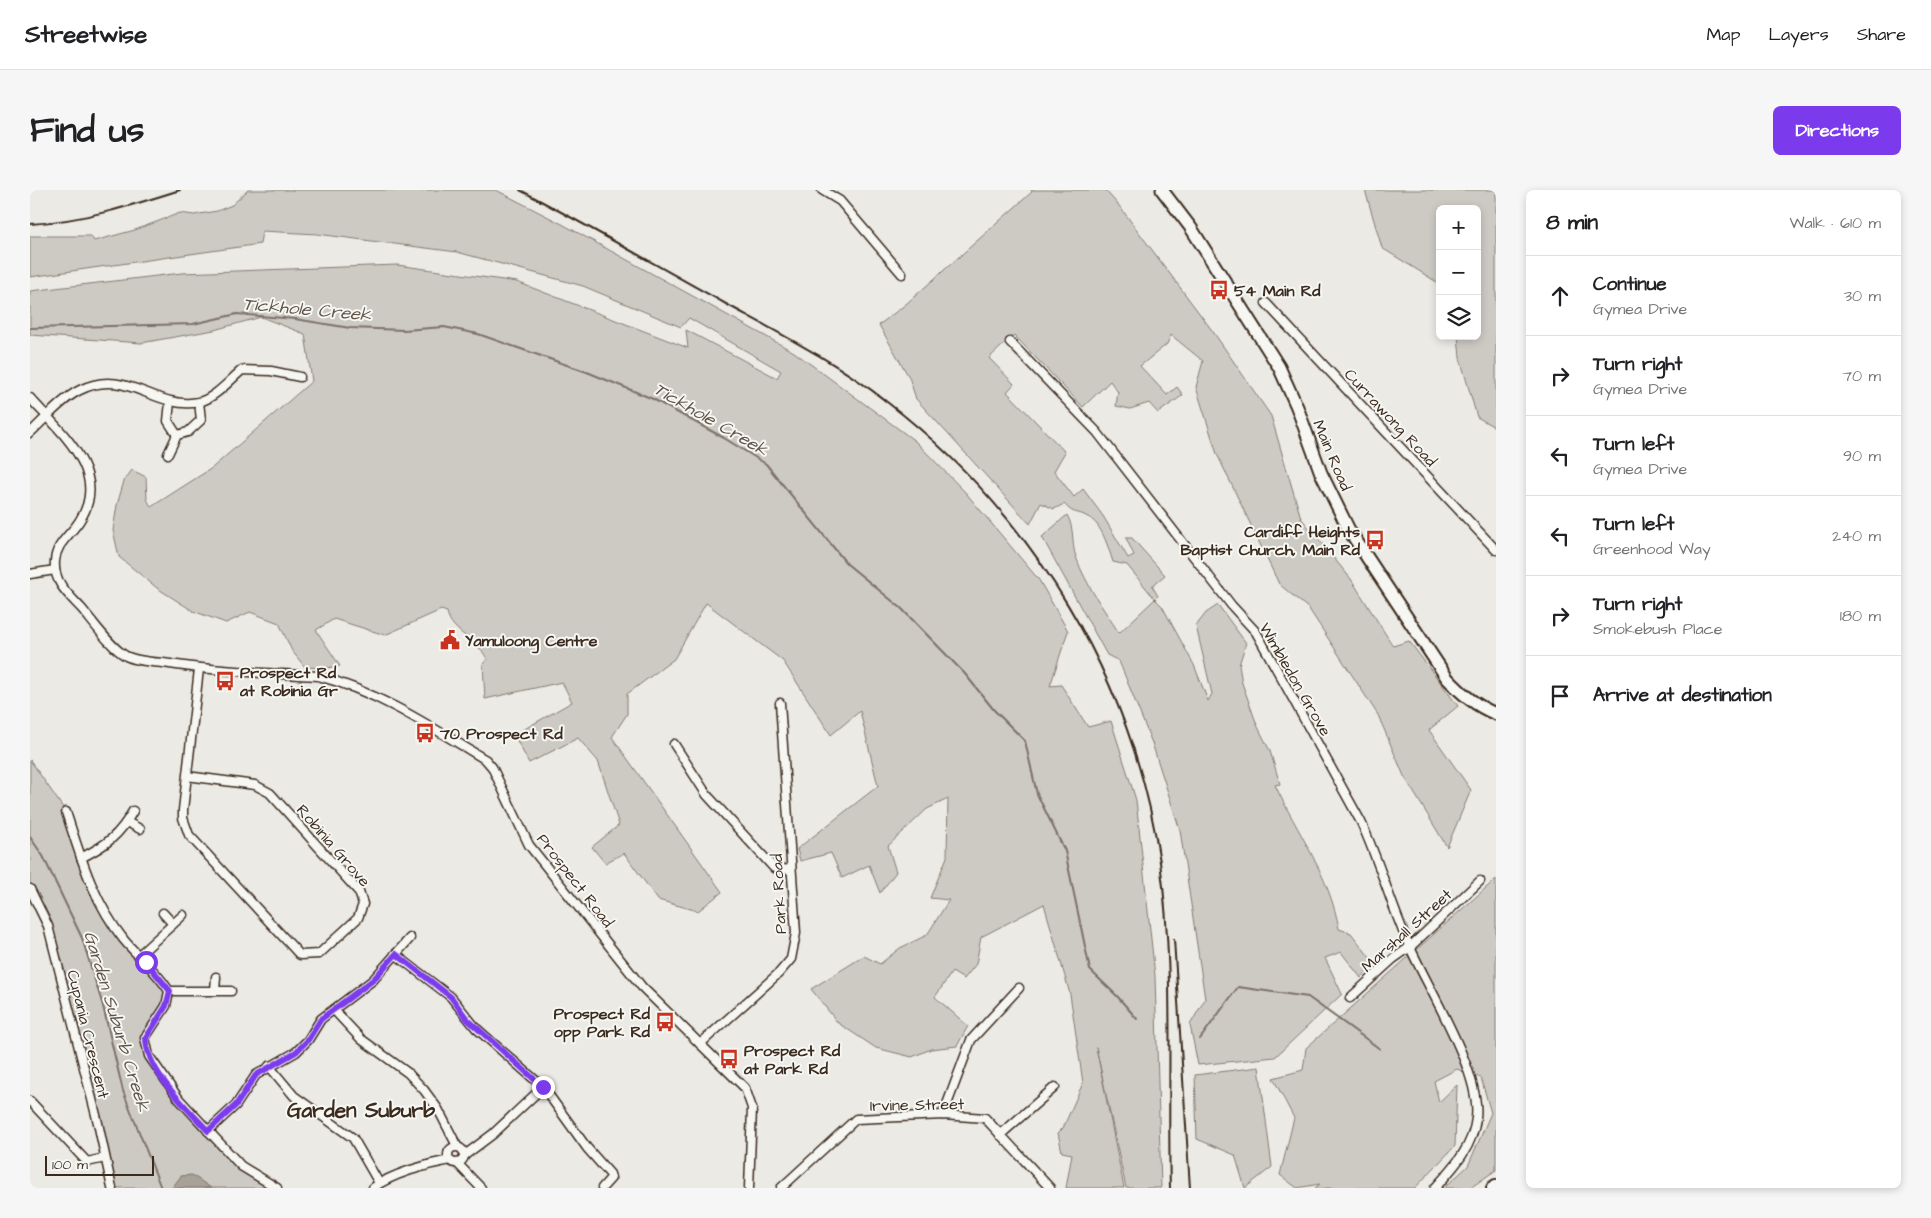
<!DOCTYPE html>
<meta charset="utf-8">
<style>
:root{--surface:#fff;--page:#f6f6f6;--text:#202124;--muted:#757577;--line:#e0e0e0;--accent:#7c3aed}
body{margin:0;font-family:"Architects Daughter",sans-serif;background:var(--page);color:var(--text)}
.controls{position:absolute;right:15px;top:15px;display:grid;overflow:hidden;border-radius:8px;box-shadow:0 2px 8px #0003}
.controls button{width:45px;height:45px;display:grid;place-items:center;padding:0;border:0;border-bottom:1px solid var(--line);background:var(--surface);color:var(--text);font:25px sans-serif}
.scale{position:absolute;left:15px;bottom:12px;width:109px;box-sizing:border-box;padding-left:5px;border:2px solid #3b2a1e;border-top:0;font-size:14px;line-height:18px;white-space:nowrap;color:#3b2a1e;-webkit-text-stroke:4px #f6f6f2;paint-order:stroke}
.stop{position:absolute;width:15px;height:15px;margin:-11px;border:4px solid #7c3aed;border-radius:50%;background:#fff}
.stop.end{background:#7c3aed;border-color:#fff;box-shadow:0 1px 5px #0008}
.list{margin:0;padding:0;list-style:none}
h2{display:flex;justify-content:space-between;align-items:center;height:65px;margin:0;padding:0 20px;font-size:21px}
h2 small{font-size:16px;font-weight:400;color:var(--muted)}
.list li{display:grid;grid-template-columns:32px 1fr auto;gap:15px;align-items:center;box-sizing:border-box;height:80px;padding:0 20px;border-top:1px solid var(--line)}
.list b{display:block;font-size:19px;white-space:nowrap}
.list p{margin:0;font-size:16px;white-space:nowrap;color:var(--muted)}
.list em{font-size:16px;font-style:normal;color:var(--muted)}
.icon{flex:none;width:28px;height:28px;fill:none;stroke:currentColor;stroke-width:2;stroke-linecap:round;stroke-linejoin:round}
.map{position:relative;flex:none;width:1466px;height:998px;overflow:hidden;border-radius:8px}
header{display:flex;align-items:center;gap:30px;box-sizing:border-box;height:70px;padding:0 25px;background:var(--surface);border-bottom:1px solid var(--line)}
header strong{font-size:24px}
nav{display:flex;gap:28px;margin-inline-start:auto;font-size:18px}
.intro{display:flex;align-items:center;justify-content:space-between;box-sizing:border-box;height:120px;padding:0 30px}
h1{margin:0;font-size:35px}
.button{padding:12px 22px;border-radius:8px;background:var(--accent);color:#fff;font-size:18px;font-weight:700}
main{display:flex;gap:30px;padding:0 30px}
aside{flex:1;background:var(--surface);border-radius:8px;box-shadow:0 2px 8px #0003}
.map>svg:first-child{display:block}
.green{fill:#cdcac4;stroke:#847a71}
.water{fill:#a8a198;stroke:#7c7167}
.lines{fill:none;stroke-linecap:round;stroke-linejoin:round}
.stream{stroke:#7c7167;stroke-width:2}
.minor-casing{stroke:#3b2a1e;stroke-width:11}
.secondary-casing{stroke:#3b2a1e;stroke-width:15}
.trunk-casing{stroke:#3b2a1e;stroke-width:16}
.minor{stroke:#f6f6f2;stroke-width:8}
.secondary{stroke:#f6f6f2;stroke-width:11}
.trunk{stroke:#f6f6f2;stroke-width:12}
.rail{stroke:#3b2a1e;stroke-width:2}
.route{stroke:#7c3aed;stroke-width:6}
.labels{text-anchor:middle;stroke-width:4;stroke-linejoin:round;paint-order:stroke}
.poi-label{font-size:16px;font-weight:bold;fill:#3b2a1e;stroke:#f6f6f2;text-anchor:start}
.street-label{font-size:16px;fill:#3b2a1e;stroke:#f6f6f2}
.water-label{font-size:18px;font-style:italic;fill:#615449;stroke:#f6f6f2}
.district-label{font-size:21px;font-weight:bold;fill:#3b2a1e;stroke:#f6f6f2}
</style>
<header>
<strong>Streetwise</strong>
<nav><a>Map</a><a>Layers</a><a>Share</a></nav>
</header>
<div class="intro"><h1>Find us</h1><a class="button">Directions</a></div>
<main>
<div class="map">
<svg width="1466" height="998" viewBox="0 0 1466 998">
<rect width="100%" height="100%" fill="#ebeae5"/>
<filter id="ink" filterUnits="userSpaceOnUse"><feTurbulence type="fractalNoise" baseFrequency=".02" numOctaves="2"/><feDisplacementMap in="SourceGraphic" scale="10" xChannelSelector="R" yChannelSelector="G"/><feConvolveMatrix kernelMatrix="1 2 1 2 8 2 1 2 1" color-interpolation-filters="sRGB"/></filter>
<g filter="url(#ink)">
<g class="green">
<path d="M 218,0 L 466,0 L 532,34 L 764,162 L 885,251 L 935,302 L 1009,390 L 1038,441 L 1020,496 L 1031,495 L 1058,537 L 1081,531 L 1106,610 L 1125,786 L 1131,998 L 1096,998 L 1066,857 L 1094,998 L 1036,998 L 1042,964 L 1032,962 L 1028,943 L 1033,938 L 1053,893 L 1040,804 L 1014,714 L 951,747 L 946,774 L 934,789 L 922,782 L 905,807 L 938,836 L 927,856 L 901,859 L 882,867 L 846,858 L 808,833 L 781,799 L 834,766 L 850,774 L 870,758 L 897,745 L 919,710 L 900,708 L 917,667 L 918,609 L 897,619 L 858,656 L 866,682 L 850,703 L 839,675 L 812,688 L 801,663 L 770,671 L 767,659 L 848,596 L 830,521 L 801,545 L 753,471 L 676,413 L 644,469 L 597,504 L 597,524 L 582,547 L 692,702 L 668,721 L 628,710 L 594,663 L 575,673 L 562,657 L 589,635 L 568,571 L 548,548 L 499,573 L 484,545 L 542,512 L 532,492 L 455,509 L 453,474 L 457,469 C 448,449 421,443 417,422 L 411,420 L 355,445 L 304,429 L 286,440 L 310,476 L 296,478 L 275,477 L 262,461 L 249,433 L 220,422 L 196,433 L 163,421 L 127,398 L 89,367 L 83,340 L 87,315 L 94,291 L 102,280 L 116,287 L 117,309 L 121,317 L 182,278 L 282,191 L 275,144 L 231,127 L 184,140 L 111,153 L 0,145 L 0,101 L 152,83 L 367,75 L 487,92 L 658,158 L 656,140 L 747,188 L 751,181 L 659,128 L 651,137 L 553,96 L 427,62 L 287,44 L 232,41 L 230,54 L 0,87 L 0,46 L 61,46 L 64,51 L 105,40 L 150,23 L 164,25 L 187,21 L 202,15 Z"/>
<path d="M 1001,0 L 1075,0 L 1090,17 L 1184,143 L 1241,226 L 1271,328 L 1321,389 L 1363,456 L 1379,451 L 1428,516 L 1399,540 L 1441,600 L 1417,657 L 1374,586 L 1348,525 L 1279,419 L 1249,394 L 1187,264 L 1166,197 L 1173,171 L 1141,145 L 1137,154 L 1110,176 L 1137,205 L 1147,197 L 1153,205 L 1128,223 L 1119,213 L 1100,219 L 1086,216 L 1088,202 L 1080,191 L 1053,217 L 984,145 L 959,168 L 984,194 L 977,202 L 1035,262 L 1024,281 L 1044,307 L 1053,299 L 1073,326 L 1098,368 L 1104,365 L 1096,348 L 1102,348 L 1135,385 L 1122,396 L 1128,406 L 1125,409 L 1132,416 L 1164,475 L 1178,511 L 1182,504 L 1166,436 L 1176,423 L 1188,415 L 1216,453 L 1209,475 L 1212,493 L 1227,535 L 1240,561 L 1250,594 L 1245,595 C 1267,642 1300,686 1309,739 L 1321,743 L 1344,773 L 1331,788 L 1311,762 L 1295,768 L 1312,804 L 1245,867 L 1168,875 L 1160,835 L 1175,809 L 1150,640 L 1122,553 L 1089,471 L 1077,465 L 1012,347 L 1037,325 C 1045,339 1041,353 1046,367 C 1056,395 1073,418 1089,443 L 1125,409 L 1097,375 L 1083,372 C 1078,357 1072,334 1058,327 C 1046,320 1045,326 1034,314 L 1024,319 L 1011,313 L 1000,334 L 886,209 L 879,187 L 849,135 L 876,114 L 1002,2 Z"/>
<polygon points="1335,0 1466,0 1466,238 1447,227 1430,168 1428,146 1447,146 1447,19 1410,19 1410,94 1352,58"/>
<polygon points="0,570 36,622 69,713 139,801 115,848 131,886 211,976 247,998 82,998 18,736 0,699"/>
<polygon points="1466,689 1466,980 1440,998 1414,998 1438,976 1461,923 1451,888 1427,879 1404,891 1409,912 1427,895 1425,956 1385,998 1285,998 1290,994 1267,998 1250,985 1264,928 1243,888 1273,880 1276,858"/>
<polygon points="1229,877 1242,977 1215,998 1205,965 1167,949 1165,885"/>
</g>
<polygon class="water" points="162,985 181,998 142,998 151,986"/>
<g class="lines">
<g class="stream">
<polyline points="0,138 163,134 207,124 265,129 320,138 374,140 414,137 448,144 557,182 623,209 694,248 736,274 817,374 871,418 935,484 964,520 995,551 1007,604 1035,661 1060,780 1087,806 1107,829"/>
<polyline points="0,647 13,666 52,748 73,816 93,901 131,998"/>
<polyline points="1170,849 1208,797 1278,807 1350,859"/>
</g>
<defs>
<g id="minor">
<polyline points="792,0 810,11 872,84"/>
<polyline points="1236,113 1466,360"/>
<path d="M 980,152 L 1067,242 L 1202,416 L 1226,442 L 1331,632 C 1348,669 1359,708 1375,746 C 1393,791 1452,881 1446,928 C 1443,957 1424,977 1405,998"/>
<path d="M 0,208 C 29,241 81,282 50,330 C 41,345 26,353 25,371 C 23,392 39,405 52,419 C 63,432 81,458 96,466 C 106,471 121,472 133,473 C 184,481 236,483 288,486 C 349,502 403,538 456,570 L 462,577 L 499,655 L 612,797 L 715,898 L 722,918 L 719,998"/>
<polyline points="140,212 138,231 147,245 158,242 171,230 169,212"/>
<path d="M 0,243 C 14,230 33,208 50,200 C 96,176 126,221 169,212 C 185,208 200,190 212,180 L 241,181 L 270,187"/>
<polyline points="138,264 147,245"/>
<polyline points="0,384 25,380"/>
<polyline points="644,554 677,605 744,678 761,680"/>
<polyline points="157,586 225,595 240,603 329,702 333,714 328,728 289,764 270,765 159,645 153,628 153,620 169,479"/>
<path d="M 36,622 C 51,668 63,711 94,750 C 109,768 127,781 139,801 L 136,816 L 115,848 L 119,866 L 149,909 L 211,976 L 247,998"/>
<polyline points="97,632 110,639"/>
<path d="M 51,668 C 76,655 89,646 103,621"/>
<polyline points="0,699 18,736 68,933 82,998"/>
<polyline points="133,723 143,734"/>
<polyline points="365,764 421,807 446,838 513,897 557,958 580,984 581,988 572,998"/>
<polyline points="109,765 153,725"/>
<polyline points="139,801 201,801"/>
<polyline points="185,801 186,787"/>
<polyline points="1320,808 1363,769 1380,757 1450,691"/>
<polyline points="304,820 331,849 378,883 394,900 408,919 427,956"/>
<polyline points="670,854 749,783 761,769 766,743 750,513"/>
<polyline points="239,876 264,906 323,948 349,993"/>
<polyline points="0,911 57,972 75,968"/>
<polyline points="913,925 941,850 989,798"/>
<polyline points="178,941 206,915 226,885 266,862 278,850 291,829 343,790 380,748"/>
<polyline points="970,945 1025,897"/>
<circle cx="426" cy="965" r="8"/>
<polyline points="435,965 463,944 513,897"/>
<polyline points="427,973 451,998"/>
<path d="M 343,998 C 361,984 398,974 420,970"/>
<polyline points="751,998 826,929 913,925 955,928 1020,998"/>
</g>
<path id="secondary" d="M 1132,0 L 1161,38 L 1249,177 L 1267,217 L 1291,283 L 1319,340 L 1417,488 C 1432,504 1446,516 1466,524"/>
<polyline id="trunk" points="1463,998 1466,996"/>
</defs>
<use href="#minor" class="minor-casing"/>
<use href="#secondary" class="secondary-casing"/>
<use href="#trunk" class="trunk-casing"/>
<use href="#minor" class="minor"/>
<use href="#secondary" class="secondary"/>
<use href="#trunk" class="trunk"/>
<g class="rail">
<path d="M 490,0 C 559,36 627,76 696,114 C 751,144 808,173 857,212 C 1003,325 1103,488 1130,672 C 1145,780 1137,890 1140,998"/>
<path d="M 0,34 C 53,31 100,16 150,0"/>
<polyline points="1144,749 1160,998"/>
</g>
</g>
</g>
<g class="lines" filter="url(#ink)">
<path class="route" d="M 116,772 L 140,801 L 136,816 L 116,848 C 116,881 157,918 178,941 L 206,915 L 226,885 L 266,862 L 278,850 L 291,829 L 343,790 L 366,764 L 421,807 L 437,829 L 513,897"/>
</g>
<defs>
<symbol id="bus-bare" viewBox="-9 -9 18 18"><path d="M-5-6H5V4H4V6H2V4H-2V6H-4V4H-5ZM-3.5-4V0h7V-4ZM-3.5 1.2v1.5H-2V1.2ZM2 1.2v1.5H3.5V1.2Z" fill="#c8321e" stroke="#f6f6f2" stroke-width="2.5" paint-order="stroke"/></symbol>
<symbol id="civic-bare" viewBox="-9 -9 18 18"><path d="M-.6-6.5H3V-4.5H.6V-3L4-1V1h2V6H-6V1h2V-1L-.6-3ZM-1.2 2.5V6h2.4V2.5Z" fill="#c8321e" stroke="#f6f6f2" stroke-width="2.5" paint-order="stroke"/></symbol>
</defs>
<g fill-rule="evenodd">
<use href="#bus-bare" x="1175" y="86" width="28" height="28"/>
<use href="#bus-bare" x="1331" y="336" width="28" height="28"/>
<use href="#civic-bare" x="406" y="436" width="28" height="28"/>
<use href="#bus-bare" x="181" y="477" width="28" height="28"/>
<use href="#bus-bare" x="381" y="529" width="28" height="28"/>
<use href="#bus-bare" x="621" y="818" width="28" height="28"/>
<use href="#bus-bare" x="685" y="855" width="28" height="28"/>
</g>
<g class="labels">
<g class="poi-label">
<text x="1204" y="106">54 Main Rd</text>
<text x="1330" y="347" text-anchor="end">Cardiff Heights<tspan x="1330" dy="18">Baptist Church, Main Rd</tspan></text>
<text x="435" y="456">Yamuloong Centre</text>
<text x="210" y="488">Prospect Rd<tspan x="210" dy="18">at Robinia Gr</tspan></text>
<text x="410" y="549">70 Prospect Rd</text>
<text x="620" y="829" text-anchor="end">Prospect Rd<tspan x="620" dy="18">opp Park Rd</tspan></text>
<text x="714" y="866">Prospect Rd<tspan x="714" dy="18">at Park Rd</tspan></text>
</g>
<g class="street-label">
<text transform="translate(1361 227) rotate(47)" y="6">Currawong Road</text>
<text transform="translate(1303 265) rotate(67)" y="6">Main Road</text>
<text transform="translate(1266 489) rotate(60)" y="6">Wimbledon Grove</text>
<text transform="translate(304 655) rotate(49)" y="6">Robinia Grove</text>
<text transform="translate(546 690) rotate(52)" y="6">Prospect Road</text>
<text transform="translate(748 704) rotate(-93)" y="6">Park Road</text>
<text transform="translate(1376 740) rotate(-42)" y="6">Marshall Street</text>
<text transform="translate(59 844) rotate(76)" y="6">Cupania Crescent</text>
<text transform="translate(887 914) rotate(-1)" y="6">Irvine Street</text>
</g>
<g class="water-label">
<text transform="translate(277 119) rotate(5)" y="6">Tickhole Creek</text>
<text transform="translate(681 229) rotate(30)" y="6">Tickhole Creek</text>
<text transform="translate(87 831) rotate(73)" y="6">Garden Suburb Creek</text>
</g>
<g class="district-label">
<text x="331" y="927">Garden Suburb</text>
</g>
</g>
</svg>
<div class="controls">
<button>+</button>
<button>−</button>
<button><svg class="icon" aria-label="layers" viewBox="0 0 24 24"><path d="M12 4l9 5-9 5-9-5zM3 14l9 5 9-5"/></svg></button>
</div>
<div class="scale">100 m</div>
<div class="stop" style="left:116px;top:772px"></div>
<div class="stop end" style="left:513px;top:897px"></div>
</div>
<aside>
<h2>8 min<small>Walk · 610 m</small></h2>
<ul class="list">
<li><svg class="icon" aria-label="ahead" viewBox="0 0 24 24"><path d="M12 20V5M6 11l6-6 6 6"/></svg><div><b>Continue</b><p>Gymea Drive</p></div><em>30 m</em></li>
<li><svg class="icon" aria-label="right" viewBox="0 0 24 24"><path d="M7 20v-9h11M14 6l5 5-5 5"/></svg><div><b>Turn right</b><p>Gymea Drive</p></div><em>70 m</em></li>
<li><svg class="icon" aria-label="left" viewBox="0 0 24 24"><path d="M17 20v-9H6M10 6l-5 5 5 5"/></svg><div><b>Turn left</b><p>Gymea Drive</p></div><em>90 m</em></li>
<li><svg class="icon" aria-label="left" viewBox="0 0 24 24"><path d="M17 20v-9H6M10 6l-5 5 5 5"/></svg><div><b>Turn left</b><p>Greenhood Way</p></div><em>240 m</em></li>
<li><svg class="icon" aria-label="right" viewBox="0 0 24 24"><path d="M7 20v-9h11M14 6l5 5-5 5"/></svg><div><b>Turn right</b><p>Smokebush Place</p></div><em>180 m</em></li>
<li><svg class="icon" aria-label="arrive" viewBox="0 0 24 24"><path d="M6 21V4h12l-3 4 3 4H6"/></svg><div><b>Arrive at destination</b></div></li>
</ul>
</aside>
</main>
